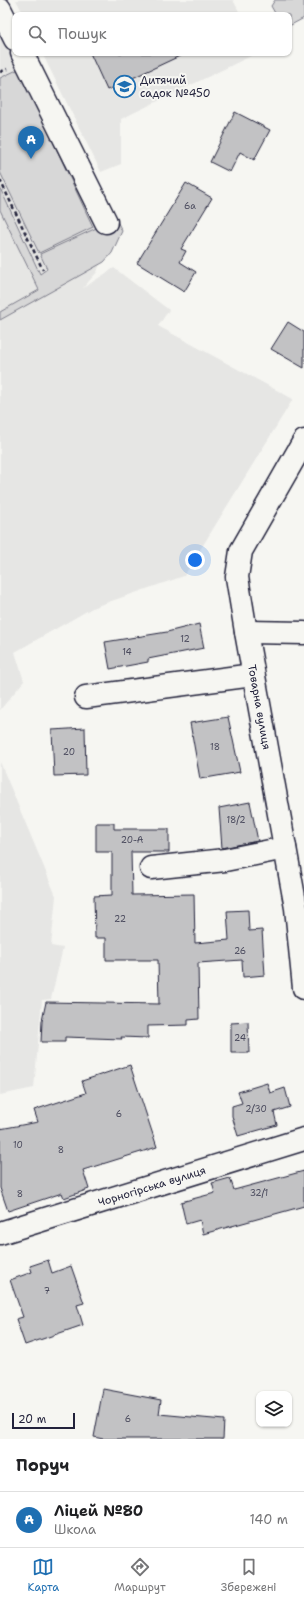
<!DOCTYPE html>
<html lang="uk">
<meta charset="utf-8">
<style>
:root{--surface:#fff;--page:#f2f2f2;--text:#202124;--muted:#757577;--line:#e0e0e0;--accent:#1f6fb2}
body{margin:0;font-family:"Shantell Sans",sans-serif;background:var(--page);color:var(--text)}
.controls{position:absolute;right:12px;bottom:12px;display:grid;overflow:hidden;border-radius:8px;box-shadow:0 1px 3px #0004}
.controls button{width:36px;height:36px;display:grid;place-items:center;padding:0;border:0;border-bottom:1px solid var(--line);background:var(--surface);color:var(--text);font:20px sans-serif}
.scale{position:absolute;left:12px;bottom:10px;width:63px;box-sizing:border-box;padding-left:4px;border:2px solid #22223b;border-top:0;font-size:11px;line-height:14px;white-space:nowrap;color:#22223b;-webkit-text-stroke:3px #f6f6f2;paint-order:stroke}
.you{position:absolute;left:195px;top:560px;width:14px;height:14px;margin:-10px;border:3px solid #fff;border-radius:50%;background:#1a73e8;box-shadow:0 0 0 6px #1a73e833}
.badge{display:grid;place-items:center;width:26px;height:26px;border-radius:50%;background:var(--accent);color:#fff;font-size:13px;font-weight:700}
.pin{position:absolute;translate:-50% -33px;filter:drop-shadow(0 1px 2px #0008)}
.pin::after{content:'';position:absolute;top:21px;width:14px;height:12px;background:inherit;clip-path:polygon(0 0,100% 0,50% 100%)}
.list{margin:0;padding:0;list-style:none}
h2{display:flex;justify-content:space-between;align-items:center;height:52px;margin:0;padding:0 16px;font-size:17px}
h2 small{font-size:13px;font-weight:400;color:var(--muted)}
.list li{display:grid;grid-template-columns:26px 1fr auto;gap:12px;align-items:center;box-sizing:border-box;height:56px;padding:0 16px;border-top:1px solid var(--line)}
.list b{display:block;font-size:15px;white-space:nowrap}
.list p{margin:0;font-size:13px;white-space:nowrap;color:var(--muted)}
.list em{font-size:13px;font-style:normal;color:var(--muted)}
.icon{flex:none;width:22px;height:22px;fill:none;stroke:currentColor;stroke-width:2;stroke-linecap:round;stroke-linejoin:round}
.map{position:relative;flex:none;width:304px;height:1439px;overflow:hidden}
.search{position:absolute;background:var(--surface);box-shadow:0 1px 3px #0004;left:12px;right:12px;top:12px;height:44px;display:flex;align-items:center;gap:10px;box-sizing:border-box;padding:0 14px;border-radius:8px;color:var(--muted);font-size:15px}
.sheet{height:108px;background:var(--surface)}
nav{display:flex;justify-content:space-around;align-items:center;box-sizing:border-box;height:56px;border-top:1px solid var(--line);background:var(--surface);font-size:11px;color:var(--muted)}
nav a{display:grid;justify-items:center;gap:2px}
nav .on{color:var(--accent)}
.map>svg:first-child{display:block}
.built{fill:#e6e6e4}
.green{fill:#d7d7d7;stroke:#7c7c89}
.building{fill:#c2c2c4;stroke:#22223b}
.lines{fill:none;stroke-linecap:round;stroke-linejoin:round}
.minor-casing{stroke:#22223b;stroke-width:25}
.path{stroke:#22223b;stroke-width:2.5;stroke-dasharray:4 3;stroke-linecap:butt}
.minor{stroke:#f6f6f2;stroke-width:22}
.labels{text-anchor:middle;stroke-width:4;stroke-linejoin:round;paint-order:stroke}
.number-label{font-size:9px;fill:#4a4a5d}
.poi-label{font-size:11px;fill:#22223b;stroke:#f6f6f2;text-anchor:start}
.street-label{font-size:11px;fill:#22223b;stroke:#f6f6f2}
</style>
<div class="map">
<svg width="304" height="1439" viewBox="0 0 304 1439">
<rect width="100%" height="100%" fill="#f6f6f2"/>
<filter id="ink" filterUnits="userSpaceOnUse"><feTurbulence type="fractalNoise" baseFrequency=".025" numOctaves="2"/><feDisplacementMap in="SourceGraphic" scale="8" xChannelSelector="R" yChannelSelector="G"/><feConvolveMatrix kernelMatrix="1 2 1 2 8 2 1 2 1" color-interpolation-filters="sRGB"/></filter>
<g filter="url(#ink)">
<g class="built">
<polygon points="16,0 233,0 241,15 24,15"/>
<polygon points="0,29 106,249 97,272 83,288 114,268 169,310 158,326 293,399 184,576 94,607 15,652 24,681 0,710"/>
<polygon points="42,53 257,53 121,119 121,164 101,172"/>
<polygon points="0,762 56,896 51,946 63,948 51,999 42,1000 34,1088 0,1095"/>
</g>
<g class="green">
<polygon points="275,0 304,0 304,18 289,26 289,15 276,15 271,6"/>
<polygon points="19,69 93,227 39,253 0,172 0,78"/>
<polygon points="0,188 40,274 47,269 40,254 116,219 122,231 112,253 104,262 0,320 0,312 39,290 0,210"/>
</g>
<g class="building">
<polygon points="90,53 186,53 107,90"/>
<polygon points="235,112 270,130 254,160 240,152 230,172 210,162"/>
<polygon points="186,183 212,198 181,249 186,251 180,262 196,272 184,292 137,263"/>
<polygon points="288,322 304,332 304,368 271,349"/>
<polygon points="199,624 204,648 148,659 148,662 110,669 105,642 167,632"/>
<polygon points="228,717 240,772 200,779 190,723"/>
<polygon points="85,728 86,775 54,776 52,730"/>
<polygon points="250,802 258,841 222,848 219,808"/>
<polygon points="96,823 114,823 114,829 169,829 169,852 131,852 132,895 194,894 195,943 229,940 227,911 248,910 249,931 262,930 265,975 243,977 242,960 198,963 199,1019 188,1020 188,1025 148,1026 148,1038 121,1037 122,1039 65,1037 65,1042 41,1042 42,1021 46,1002 159,1004 158,960 106,960 106,938 95,938 94,896 112,895 112,852 96,852"/>
<polygon points="248,1022 249,1053 231,1053 231,1023"/>
<polygon points="130,1065 157,1147 83,1170 89,1189 64,1198 62,1193 8,1211 0,1188 0,1129 38,1122 34,1110 86,1093 82,1081"/>
<polygon points="267,1083 270,1093 285,1088 290,1107 274,1112 277,1125 238,1136 232,1116 232,1106 242,1103 238,1092"/>
<polygon points="304,1171 304,1206 203,1234 200,1220 186,1224 181,1202 215,1193 212,1183 230,1178 234,1190"/>
<polygon points="48,1260 52,1273 71,1266 84,1303 77,1305 83,1325 25,1345 16,1319 23,1317 10,1280 32,1272 30,1266"/>
<polygon points="103,1389 161,1400 159,1414 224,1420 223,1439 103,1439 94,1437"/>
</g>
<g class="lines">
<defs>
<g id="minor">
<polyline points="0,9 15,39"/>
<polyline points="22,53 106,222"/>
<path id="s1" d="M 304,441 L 241,551 L 237,577 L 246,632 L 296,908 L 304,988"/>
<polyline points="246,632 304,633"/>
<polyline points="86,697 253,675"/>
<polyline points="151,868 225,860 285,848"/>
<path id="s2" d="M 0,1233 L 304,1139"/>
</g>
</defs>
<use href="#minor" class="minor-casing"/>
<g class="path">
<polyline points="0,72 7,69"/>
<polyline points="0,180 43,270"/>
</g>
<use href="#minor" class="minor"/>
</g>
</g>
<defs>
<symbol id="school-ring" viewBox="-11 -11 22 22"><circle r="9.5" fill="#f6f6f2" stroke="#1f6fb2" stroke-width="1.5"/><path d="M0-5L7-2L0 1L-7-2ZM-4 1L0 2.5L4 1V4Q0 6-4 4Z" fill="#1f6fb2"/></symbol>
</defs>
<g fill-rule="evenodd">
<use href="#school-ring" x="112" y="74" width="25" height="25"/>
</g>
<g class="labels">
<g class="number-label">
<text x="190" y="209">6а</text>
<text x="185" y="642">12</text>
<text x="127" y="655">14</text>
<text x="215" y="750">18</text>
<text x="69" y="755">20</text>
<text x="236" y="823">18/2</text>
<text x="132" y="843">20-А</text>
<text x="120" y="922">22</text>
<text x="240" y="954">26</text>
<text x="240" y="1041">24</text>
<text x="256" y="1112">2/30</text>
<text x="119" y="1117">6</text>
<text x="18" y="1148">10</text>
<text x="61" y="1153">8</text>
<text x="259" y="1196">32/1</text>
<text x="20" y="1197">8</text>
<text x="47" y="1294">7</text>
<text x="128" y="1422">6</text>
</g>
<g class="poi-label">
<text x="140" y="84">Дитячий<tspan x="140" dy="13">садок №450</tspan></text>
</g>
<g class="street-label">
<text dy="4" stroke="none"><textPath href="#s1" startOffset="285">Товарна вулиця</textPath></text>
<text dy="4" stroke="none"><textPath href="#s2" startOffset="159">Чорногірська вулиця</textPath></text>
</g>
</g>
</svg>
<div class="controls">
<button><svg class="icon" aria-label="layers" viewBox="0 0 24 24"><path d="M12 4l9 5-9 5-9-5zM3 14l9 5 9-5"/></svg></button>
</div>
<div class="scale">20 m</div>
<div class="you"></div>
<div class="pin badge" style="left:31px;top:159px">A</div>
<div class="search"><svg class="icon" aria-label="search" viewBox="0 0 24 24"><circle cx="10" cy="10" r="6"/><path d="M15 15l6 6"/></svg>Пошук</div>
</div>
<section class="sheet">
<h2>Поруч<small></small></h2>
<ul class="list">
<li><span class="badge">A</span><div><b>Ліцей №80</b><p>Школа</p></div><em>140 m</em></li>
</ul>
</section>
<nav>
<a class="on"><svg class="icon" aria-label="map" viewBox="0 0 24 24"><path d="M3 6l6-2 6 2 6-2v14l-6 2-6-2-6 2zM9 4v14M15 6v14"/></svg>Карта</a>
<a><svg class="icon" aria-label="directions" viewBox="0 0 24 24"><path d="M12 3l9 9-9 9-9-9zM9 14v-3h6M13 9l2 2-2 2"/></svg>Маршрут</a>
<a><svg class="icon" aria-label="saved" viewBox="0 0 24 24"><path d="M7 4h10v16l-5-4-5 4z"/></svg>Збережені</a>
</nav>
